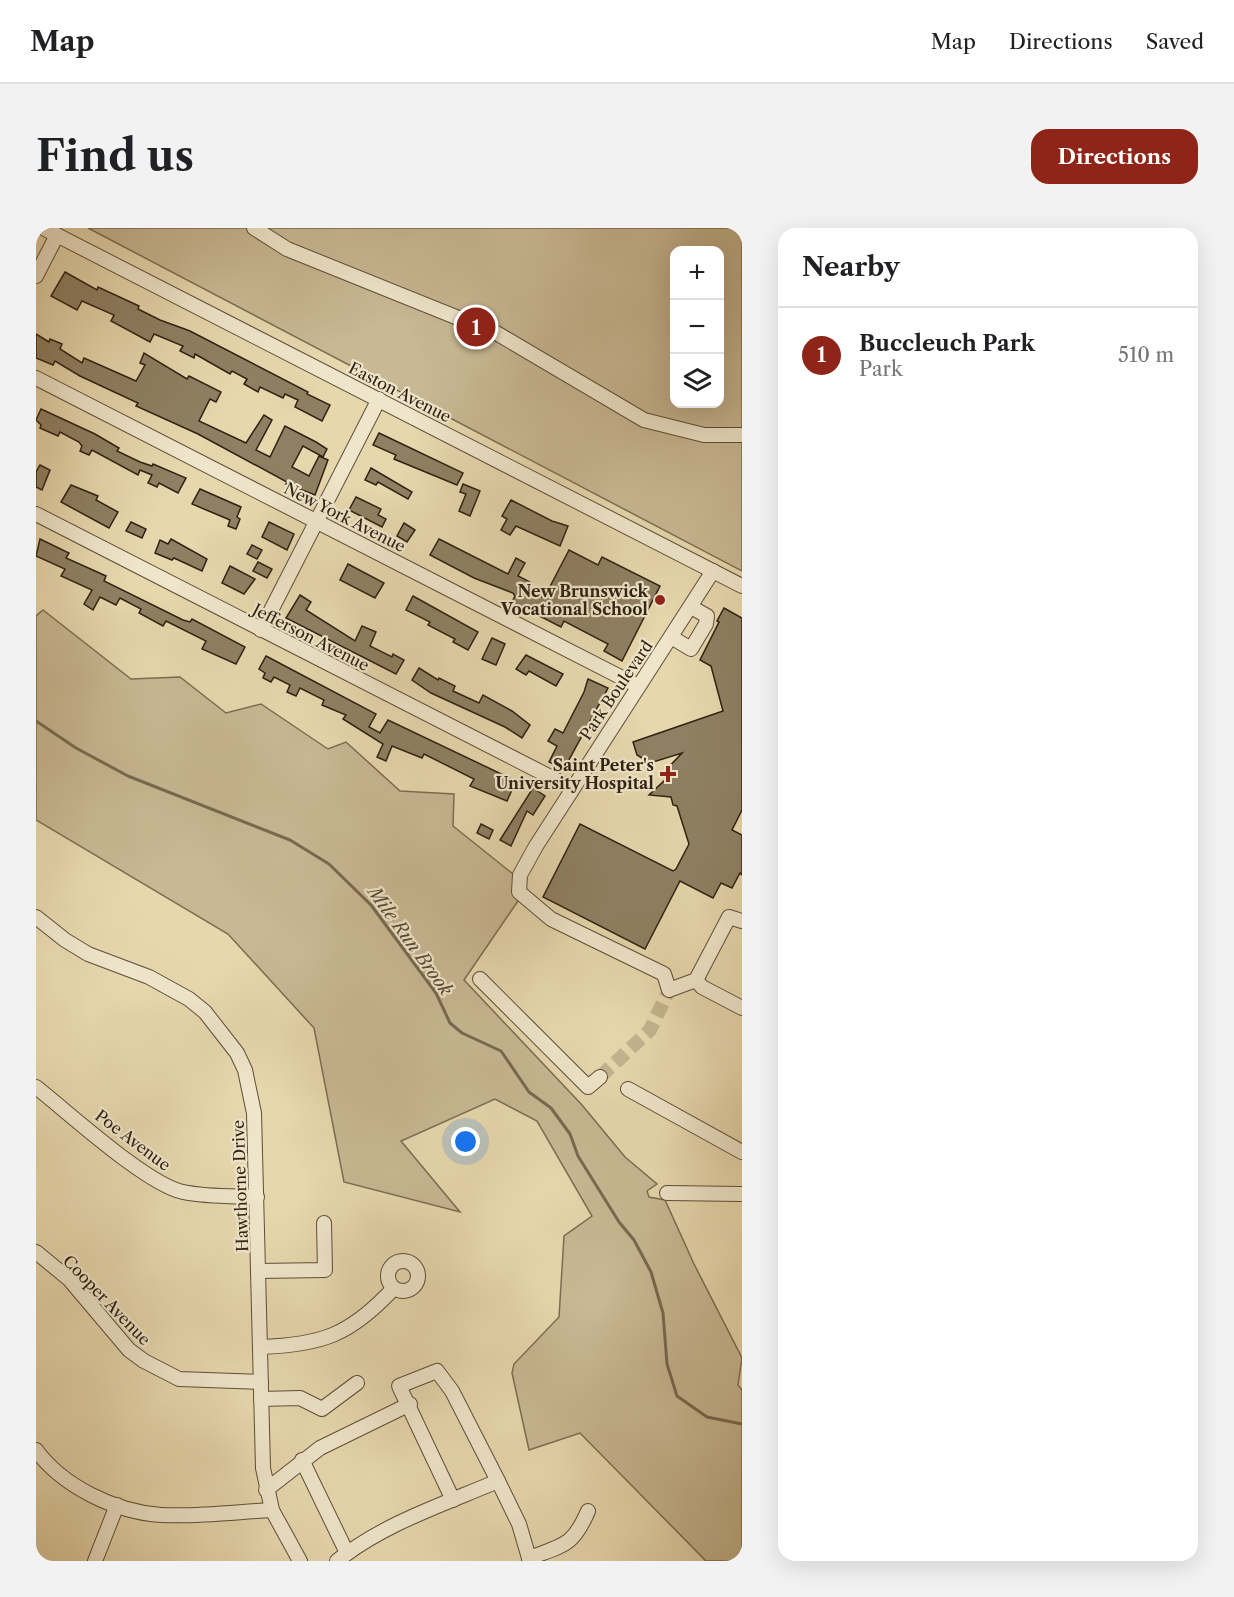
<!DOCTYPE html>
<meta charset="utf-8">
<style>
:root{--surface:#fff;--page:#f2f2f2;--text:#202124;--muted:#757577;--line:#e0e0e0;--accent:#8f2418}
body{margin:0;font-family:"Libre Caslon Text",serif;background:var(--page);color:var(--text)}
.controls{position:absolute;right:18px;top:18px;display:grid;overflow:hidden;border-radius:12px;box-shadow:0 6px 24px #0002}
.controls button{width:54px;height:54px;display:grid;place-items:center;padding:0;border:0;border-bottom:2px solid var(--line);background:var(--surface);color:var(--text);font:30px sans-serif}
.you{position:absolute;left:430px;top:914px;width:21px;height:21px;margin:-15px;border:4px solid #fff;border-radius:50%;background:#1a73e8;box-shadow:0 0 0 9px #1a73e833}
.badge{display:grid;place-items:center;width:39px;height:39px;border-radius:50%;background:var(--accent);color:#fff;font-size:20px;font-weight:700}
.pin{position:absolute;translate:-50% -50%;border:3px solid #fff;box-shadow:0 2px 6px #0006}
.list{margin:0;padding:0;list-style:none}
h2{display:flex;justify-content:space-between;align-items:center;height:78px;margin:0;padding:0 24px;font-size:26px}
h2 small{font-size:20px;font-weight:400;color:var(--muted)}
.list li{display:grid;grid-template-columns:39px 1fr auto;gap:18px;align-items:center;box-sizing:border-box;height:96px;padding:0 24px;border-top:2px solid var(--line)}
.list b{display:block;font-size:22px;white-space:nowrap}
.list p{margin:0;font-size:20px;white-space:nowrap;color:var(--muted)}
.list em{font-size:20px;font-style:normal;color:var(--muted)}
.icon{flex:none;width:33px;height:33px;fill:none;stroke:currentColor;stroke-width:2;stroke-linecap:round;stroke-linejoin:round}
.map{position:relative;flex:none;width:706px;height:1333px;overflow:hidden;border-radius:18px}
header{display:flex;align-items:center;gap:36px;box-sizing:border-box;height:84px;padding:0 30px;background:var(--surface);border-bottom:2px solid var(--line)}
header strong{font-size:28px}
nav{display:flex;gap:33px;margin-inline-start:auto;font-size:21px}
.intro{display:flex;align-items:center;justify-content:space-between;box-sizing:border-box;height:144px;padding:0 36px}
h1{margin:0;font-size:42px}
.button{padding:15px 27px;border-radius:18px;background:var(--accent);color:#fff;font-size:21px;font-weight:700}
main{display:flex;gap:36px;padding:0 36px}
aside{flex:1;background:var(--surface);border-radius:18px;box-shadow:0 6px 24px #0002}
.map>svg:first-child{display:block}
.green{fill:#c8b893;stroke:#7c6c52;stroke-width:1.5;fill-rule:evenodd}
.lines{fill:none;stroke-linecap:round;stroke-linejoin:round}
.stream{stroke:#78694f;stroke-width:3}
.building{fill:#8f8063;stroke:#2f2112;stroke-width:1.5}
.minor-tunnel{stroke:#c2b38e;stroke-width:14;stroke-dasharray:14 7;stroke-linecap:butt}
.minor-casing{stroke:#5d4e39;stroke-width:16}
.minor{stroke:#efe5ca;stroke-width:14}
.poi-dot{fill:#8f2418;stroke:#efe5ca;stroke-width:2}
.labels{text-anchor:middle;stroke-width:4.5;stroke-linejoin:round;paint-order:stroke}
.street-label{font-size:16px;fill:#2f2112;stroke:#efe5ca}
.poi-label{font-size:16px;font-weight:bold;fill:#2f2112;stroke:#efe5ca;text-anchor:end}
.water-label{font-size:18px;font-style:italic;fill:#594b36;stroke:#efe5ca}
</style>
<header>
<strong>Map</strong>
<nav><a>Map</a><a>Directions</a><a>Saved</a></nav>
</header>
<div class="intro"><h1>Find us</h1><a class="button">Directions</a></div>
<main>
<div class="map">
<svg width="706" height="1333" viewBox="0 0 706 1333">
<rect width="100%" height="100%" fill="#e7d7ad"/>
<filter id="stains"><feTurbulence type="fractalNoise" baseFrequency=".00333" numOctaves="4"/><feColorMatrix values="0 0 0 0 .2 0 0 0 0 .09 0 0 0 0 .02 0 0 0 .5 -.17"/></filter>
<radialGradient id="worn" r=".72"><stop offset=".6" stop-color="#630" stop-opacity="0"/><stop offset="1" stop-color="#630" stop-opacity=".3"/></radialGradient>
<g class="green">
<path d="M 52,0 L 706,0 L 706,343 ZM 638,22 L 684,22 L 684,176 L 638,176 Z"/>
<polygon points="7,382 95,451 144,449 190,485 225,476 292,521 310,514 364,563 418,566 417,598 477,646 482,673 428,752 546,877 589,929 621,956 611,963 613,969 629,972 658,1036 706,1130 702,1157 706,1162 706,1333 670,1333 544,1205 493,1222 476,1145 478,1136 523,1089 528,1008 556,988 501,893 459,871 365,913 424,984 308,954 278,800 192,706 0,592 0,388"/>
</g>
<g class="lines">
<polyline class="stream" points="0,493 40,520 92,548 254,612 293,636 335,677 400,765 414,795 426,805 465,823 493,864 515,880 534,906 542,928 583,994 598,1012 615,1044 627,1085 631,1136 641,1168 671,1189 706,1196"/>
</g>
<g class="building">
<polygon points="29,44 61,62 62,59 103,78 102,81 124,92 154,103 272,164 271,166 294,177 286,193 259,179 262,172 249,166 247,170 224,159 222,164 208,156 211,151 196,143 194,146 159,126 158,130 144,123 147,118 118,106 114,114 75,93 78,87 46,73 41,82 15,68"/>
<polygon points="0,106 13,114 14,111 26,116 24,121 46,135 48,130 100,153 109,137 104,135 108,125 151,151 153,148 185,164 180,174 174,171 163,193 210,215 228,187 236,192 220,222 234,229 249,198 280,214 291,221 287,229 267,218 256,239 273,248 283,228 292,232 279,267 250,256 251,254 162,206 100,178 102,175 44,148 19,133 17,137 0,130"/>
<polygon points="5,181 59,206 83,220 81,223 104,234 116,238 117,236 150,250 142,265 123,255 121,259 112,255 116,247 104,242 102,247 56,222 53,227 44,223 46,218 43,214 24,204 22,208 4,200 5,197 0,192"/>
<polygon points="343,205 427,245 421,257 358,231 360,227 337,217"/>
<polygon points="4,237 14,242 6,262 0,259 0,244"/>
<polygon points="335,240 376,264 372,271 342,254 340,257 329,252"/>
<polygon points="427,256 444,263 434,288 423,283 430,266 424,264"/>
<polygon points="35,257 62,268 60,272 82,284 73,300 25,274"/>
<polygon points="164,261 205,279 201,289 204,291 200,301 192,298 194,292 156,276"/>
<polygon points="320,269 345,281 342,287 350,291 346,299 313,282"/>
<polygon points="475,272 516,293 532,298 524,318 480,298 474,307 465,302 471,291 466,288"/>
<polygon points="95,294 110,301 106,310 90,303"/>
<polygon points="233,294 258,306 251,322 226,309"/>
<polygon points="368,295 379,302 371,314 361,308"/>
<polygon points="4,311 33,325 30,330 70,348 68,353 147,392 154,394 156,391 209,419 200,436 166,421 170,413 130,393 127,398 103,385 105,381 84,370 80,377 64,369 57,382 48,376 56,362 25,348 29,341 0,328"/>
<polygon points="135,311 171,331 166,343 138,330 136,332 119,325 124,312 132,316"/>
<polygon points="403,311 472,346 480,330 489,335 482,348 496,355 492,363 508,370 533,322 562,337 566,329 624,358 586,433 568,423 572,416 528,393 525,399 476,374 479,368 477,365 438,350 394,327"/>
<polygon points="216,317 226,322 221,331 211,326"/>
<polygon points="222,334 236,341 231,350 217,343"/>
<polygon points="312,336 348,355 339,370 304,352"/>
<polygon points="194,338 219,351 208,366 186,355"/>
<polygon points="264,367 275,374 270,382 319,413 326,398 340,404 334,418 356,429 357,426 368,432 360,446 250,390"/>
<polygon points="377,368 442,404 432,422 417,414 419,411 392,397 394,394 370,382"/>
<polygon points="688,380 706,390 706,582 696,602 706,607 706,647 704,645 696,660 685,655 677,670 644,653 609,721 507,669 544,596 637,643 640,641 653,616 641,578 637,577 635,569 613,567 630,551 627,545 646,525 614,535 601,527 597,514 687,483 675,438 664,432 683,394 681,393"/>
<polygon points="456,410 469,416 460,437 446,431"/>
<polygon points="490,427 527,446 520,458 493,443 490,447 480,441"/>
<polygon points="230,428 340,486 333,499 344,505 352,492 480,553 471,573 434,558 438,551 388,526 386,530 356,518 350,533 341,529 347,516 307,491 310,487 286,477 288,472 264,460 260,468 251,464 254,457 238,449 235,454 227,450 229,445 223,441"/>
<polygon points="383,440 402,452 403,450 419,458 417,463 443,475 447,467 476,483 494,497 486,510 469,499 395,465 376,452"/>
<polygon points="552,451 572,460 528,541 513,534 521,518 512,513 519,501 527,505 548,464"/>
<polygon points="497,560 509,568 497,587 491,583 475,618 464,612"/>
<polygon points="445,596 457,602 453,611 441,605"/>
</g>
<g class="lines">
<polyline class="minor-tunnel" points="564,849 614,802 633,762"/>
<defs>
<g id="minor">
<polyline points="7,0 706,358"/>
<polyline points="218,0 251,21 462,106 608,192 668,207 706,207"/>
<polyline points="0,48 21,7"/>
<polyline points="0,150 602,458"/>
<polyline points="0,286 536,560"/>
<polyline points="677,343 500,618 484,647 483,664 515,691 628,746 633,762 660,752 693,689 706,693"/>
<polyline points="225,402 343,171"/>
<polyline points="635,409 655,421 670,396 671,388 655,379"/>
<polyline points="0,689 29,712 52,726 113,749 153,771 169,784 201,825 209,842 218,885 227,1240 236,1282 264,1333"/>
<polyline points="444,751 552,859 564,849"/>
<polyline points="660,752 666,759 706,780"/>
<path d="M 0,859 C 32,884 110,956 147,964 C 171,969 196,968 221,969"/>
<polyline points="592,861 706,924"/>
<polyline points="631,965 706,966"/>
<polyline points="0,1024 33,1051 93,1122 108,1133 143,1151 225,1154"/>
<circle cx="367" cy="1048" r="15"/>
<polyline points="222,1043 289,1042 288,995"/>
<path d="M 224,1119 C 286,1117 314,1107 357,1061"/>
<polyline points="225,1171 264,1170 286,1181 321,1155"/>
<path d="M 0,1222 C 27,1259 80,1284 125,1287 C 161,1289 200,1284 236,1282"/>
<polyline points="266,1232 311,1325"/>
<polyline points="230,1262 284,1220 374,1176"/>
<polyline points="417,1272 363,1158 401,1143 416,1163 462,1253"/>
<polyline points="59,1333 81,1277"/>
<path d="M 301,1333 C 347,1296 408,1276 462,1253 L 483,1296 L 493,1330"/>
<path d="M 494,1333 L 493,1330 C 528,1317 537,1318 552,1283"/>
</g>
</defs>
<use href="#minor" class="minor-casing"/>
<use href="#minor" class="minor"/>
</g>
<g class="poi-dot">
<circle cx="624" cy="372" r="6"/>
<path d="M629 537h6v6h6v6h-6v6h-6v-6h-6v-6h6z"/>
</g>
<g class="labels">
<g class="street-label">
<text transform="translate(364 164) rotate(27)" y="6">Easton Avenue</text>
<text transform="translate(309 289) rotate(27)" y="6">New York Avenue</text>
<text transform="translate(275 409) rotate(27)" y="6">Jefferson Avenue</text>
<text transform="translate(580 462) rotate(-56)" y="6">Park Boulevard</text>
<text transform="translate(97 912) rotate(37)" y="6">Poe Avenue</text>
<text transform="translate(204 958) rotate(-92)" y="6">Hawthorne Drive</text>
<text transform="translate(71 1072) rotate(46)" y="6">Cooper Avenue</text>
</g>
<g class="poi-label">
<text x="612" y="369">New Brunswick<tspan x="612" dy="18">Vocational School</tspan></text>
<text x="618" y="543">Saint Peter's<tspan x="618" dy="18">University Hospital</tspan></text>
</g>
<g class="water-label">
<text transform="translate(374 713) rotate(54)" y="6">Mile Run Brook</text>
</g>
</g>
<rect width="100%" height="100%" filter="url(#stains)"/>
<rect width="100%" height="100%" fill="url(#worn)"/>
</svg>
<div class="controls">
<button>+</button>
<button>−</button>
<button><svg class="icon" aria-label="layers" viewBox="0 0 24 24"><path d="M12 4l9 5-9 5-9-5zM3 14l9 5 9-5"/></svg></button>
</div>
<div class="you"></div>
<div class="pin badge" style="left:440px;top:99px">1</div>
</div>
<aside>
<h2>Nearby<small></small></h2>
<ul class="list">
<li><span class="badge">1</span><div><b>Buccleuch Park</b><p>Park</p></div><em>510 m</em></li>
</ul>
</aside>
</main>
